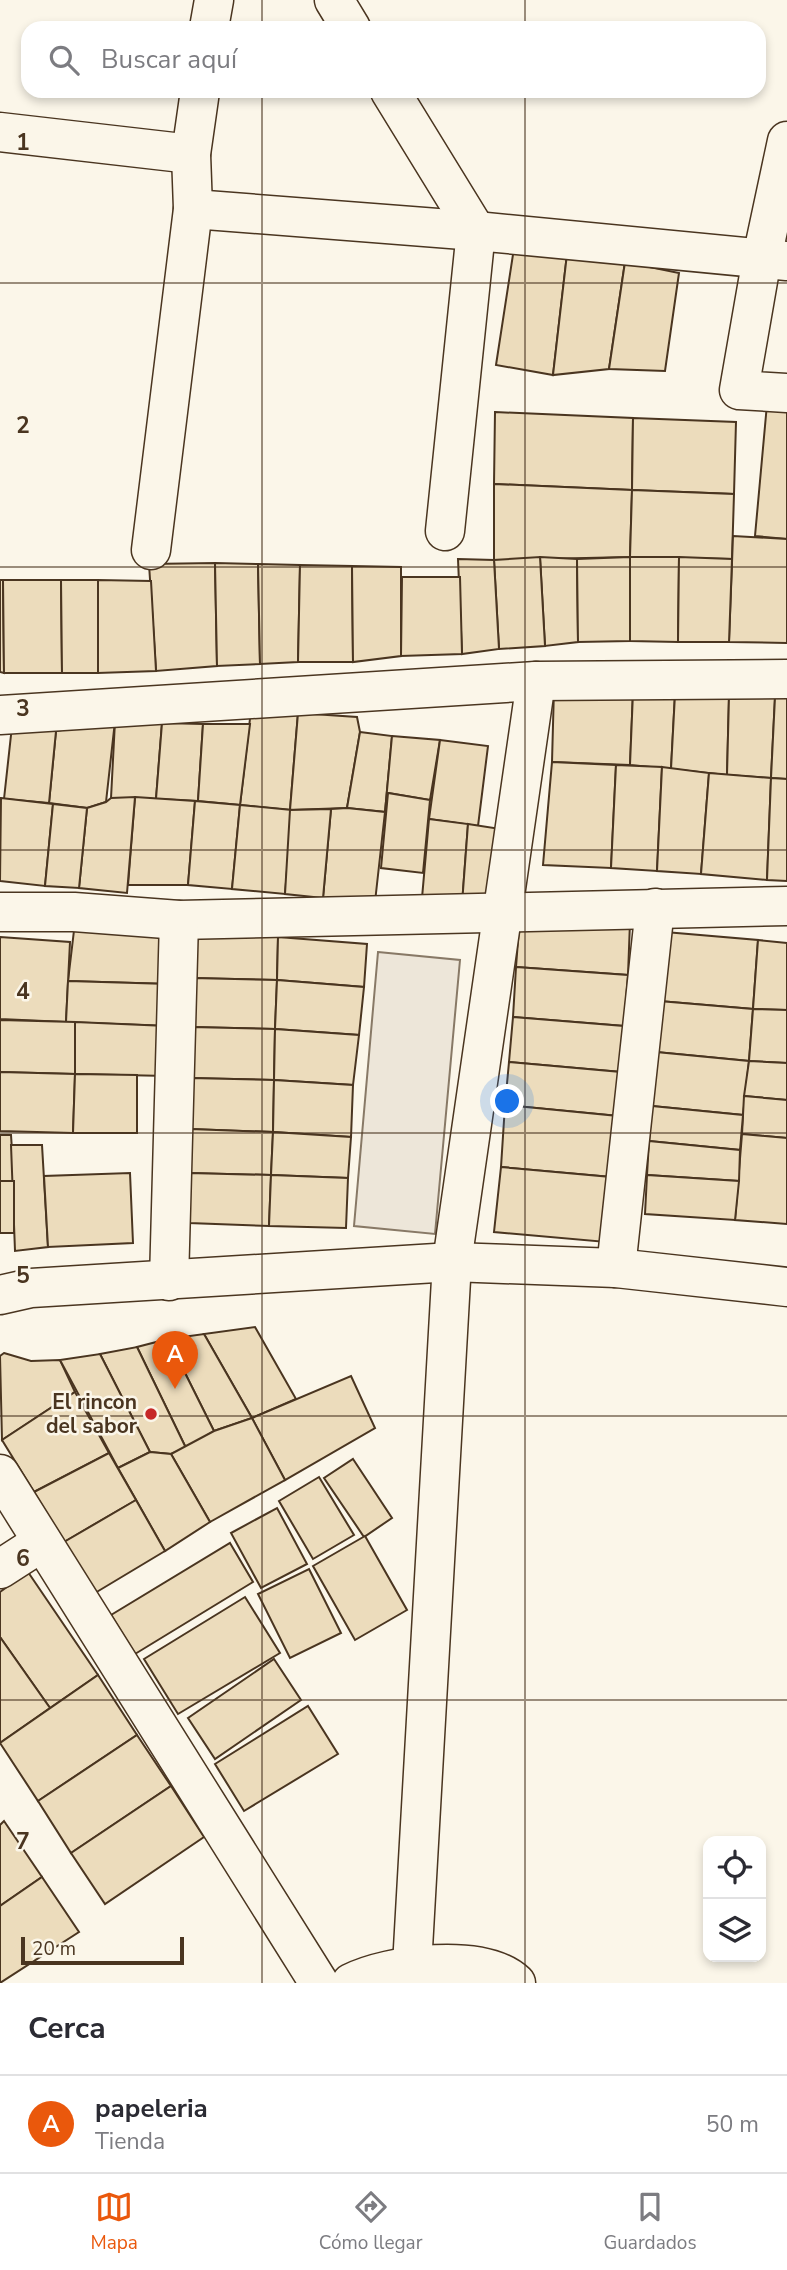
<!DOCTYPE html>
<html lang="es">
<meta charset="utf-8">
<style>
:root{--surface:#fff;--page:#f7f7f7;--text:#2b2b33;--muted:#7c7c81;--line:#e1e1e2;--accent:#ea580c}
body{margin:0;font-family:"Nunito Sans",sans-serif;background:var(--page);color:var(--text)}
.controls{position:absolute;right:21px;bottom:21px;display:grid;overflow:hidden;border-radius:14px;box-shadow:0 4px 10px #0003}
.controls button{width:63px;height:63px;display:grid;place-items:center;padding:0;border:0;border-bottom:2px solid var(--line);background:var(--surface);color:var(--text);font:35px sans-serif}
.scale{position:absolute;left:21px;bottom:18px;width:163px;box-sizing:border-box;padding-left:7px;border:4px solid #4a3520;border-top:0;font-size:19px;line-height:24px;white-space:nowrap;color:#4a3520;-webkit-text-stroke:5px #fbf6e9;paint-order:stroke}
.you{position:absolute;left:508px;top:1102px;width:24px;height:24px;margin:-18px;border:5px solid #fff;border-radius:50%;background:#1a73e8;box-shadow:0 0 0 10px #1a73e833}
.badge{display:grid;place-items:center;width:46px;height:46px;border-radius:50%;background:var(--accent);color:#fff;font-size:23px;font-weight:700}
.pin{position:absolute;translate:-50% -58px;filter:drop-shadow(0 2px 4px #0008)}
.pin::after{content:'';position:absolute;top:37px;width:24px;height:21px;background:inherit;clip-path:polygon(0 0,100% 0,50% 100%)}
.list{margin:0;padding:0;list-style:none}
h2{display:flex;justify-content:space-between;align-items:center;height:91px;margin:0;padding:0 28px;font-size:30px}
h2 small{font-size:23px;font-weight:400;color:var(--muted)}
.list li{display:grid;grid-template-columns:46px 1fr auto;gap:21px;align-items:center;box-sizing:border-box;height:98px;padding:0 28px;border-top:2px solid var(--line)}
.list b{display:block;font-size:26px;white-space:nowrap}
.list p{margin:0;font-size:23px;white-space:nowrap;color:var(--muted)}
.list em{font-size:23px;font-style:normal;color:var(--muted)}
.icon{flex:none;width:38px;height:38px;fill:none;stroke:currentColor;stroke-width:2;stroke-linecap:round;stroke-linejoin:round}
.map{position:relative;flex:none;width:787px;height:1983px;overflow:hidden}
.search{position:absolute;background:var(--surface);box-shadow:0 4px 10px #0003;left:21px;right:21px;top:21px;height:77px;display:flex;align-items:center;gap:18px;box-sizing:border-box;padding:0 24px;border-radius:21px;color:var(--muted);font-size:26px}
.sheet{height:189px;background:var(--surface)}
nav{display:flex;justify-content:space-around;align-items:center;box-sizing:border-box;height:98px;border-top:2px solid var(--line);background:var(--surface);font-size:19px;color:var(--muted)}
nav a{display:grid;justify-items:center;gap:4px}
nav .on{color:var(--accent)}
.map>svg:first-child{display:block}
.green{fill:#ede6d9;stroke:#887966;stroke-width:2}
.building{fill:#ecdcbc;stroke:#4a3520;stroke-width:2}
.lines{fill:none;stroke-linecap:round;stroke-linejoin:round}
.minor-casing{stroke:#4a3520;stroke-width:41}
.minor{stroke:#fbf6e9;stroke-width:38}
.grid{fill:none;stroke:#4a3520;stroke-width:2;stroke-opacity:0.55}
.poi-dot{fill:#c62828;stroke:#fbf6e9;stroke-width:2.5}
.labels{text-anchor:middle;stroke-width:5;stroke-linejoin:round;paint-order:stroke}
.poi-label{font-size:21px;font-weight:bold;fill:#4a3520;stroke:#fbf6e9;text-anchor:end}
.grid-label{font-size:23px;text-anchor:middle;font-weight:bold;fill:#4a3520;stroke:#fbf6e9;stroke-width:5;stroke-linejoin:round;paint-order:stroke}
</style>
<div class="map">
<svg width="787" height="1983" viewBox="0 0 787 1983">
<rect width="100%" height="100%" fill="#fbf6e9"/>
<polygon class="green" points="378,952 460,960 435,1234 354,1226"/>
<g class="building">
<polygon points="514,248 567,254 553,375 496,365"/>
<polygon points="567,254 625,262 609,369 553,375"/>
<polygon points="625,262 679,273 665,371 609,369"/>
<polygon points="767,404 787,406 787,539 755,536"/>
<polygon points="495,412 633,418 632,490 494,484"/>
<polygon points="633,418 736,422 734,494 632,490"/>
<polygon points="494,484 632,490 630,557 494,560"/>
<polygon points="632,490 734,494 732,559 630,557"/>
<polygon points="733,536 787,539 787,643 729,642"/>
<polygon points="540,557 577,559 578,642 545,646"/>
<polygon points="540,557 545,646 499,649 494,560"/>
<polygon points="630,557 679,557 678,642 630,641"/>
<polygon points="630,557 630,641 578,642 577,559"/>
<polygon points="679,557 732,559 729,642 678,642"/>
<polygon points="458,559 494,560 499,649 462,654"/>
<polygon points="215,563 217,666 156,671 149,564"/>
<polygon points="215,563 258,564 260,664 217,666"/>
<polygon points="258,564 300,565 298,662 260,664"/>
<polygon points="300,565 352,566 353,662 298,662"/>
<polygon points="352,566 401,567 401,656 353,662"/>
<polygon points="402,577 460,577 462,654 401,656"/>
<polygon points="0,580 3,580 4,673 0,672"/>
<polygon points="3,580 61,580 62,673 4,673"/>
<polygon points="61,580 98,580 98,673 62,673"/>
<polygon points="98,580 151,581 156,671 98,673"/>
<polygon points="554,688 633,692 630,765 552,762"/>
<polygon points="633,692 675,694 671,769 630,765"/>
<polygon points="675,694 729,696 727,775 671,769"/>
<polygon points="729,696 775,697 771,778 727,775"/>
<polygon points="775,697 787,698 787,779 771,778"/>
<polygon points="251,710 298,713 290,810 240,805"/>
<polygon points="298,713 357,717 360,732 347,808 290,810"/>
<polygon points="115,721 162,723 156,799 111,798"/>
<polygon points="115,721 106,802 87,808 49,803 56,731"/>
<polygon points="162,723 203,724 198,801 156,799"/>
<polygon points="203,724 250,724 240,805 198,801"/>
<polygon points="12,726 56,731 49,803 4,799"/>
<polygon points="360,732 392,736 385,812 347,808"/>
<polygon points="392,736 440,740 430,800 388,793 385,812"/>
<polygon points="440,740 488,746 478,826 429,819"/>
<polygon points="552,762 616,765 611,868 543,865"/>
<polygon points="616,765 662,767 657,871 611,868"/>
<polygon points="662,767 709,773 701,874 657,871"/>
<polygon points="709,773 771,778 767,880 701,874"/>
<polygon points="771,778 787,779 787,881 767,880"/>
<polygon points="388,793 430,800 423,873 381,868"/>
<polygon points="135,797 195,801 188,885 128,885"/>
<polygon points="135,797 127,893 79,888 87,808 106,802 111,798"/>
<polygon points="1,798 53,804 45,886 0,881"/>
<polygon points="195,801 240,805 232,889 188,885"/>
<polygon points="53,804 87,808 79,888 45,886"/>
<polygon points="240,805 292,810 285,894 232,889"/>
<polygon points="347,808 385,812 375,902 323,898 331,809"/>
<polygon points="331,809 323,898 285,894 290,810"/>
<polygon points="429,819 468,824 462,904 422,898"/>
<polygon points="468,824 507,830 497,906 462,904"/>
<polygon points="520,914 630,922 628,975 516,967"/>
<polygon points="75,922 170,928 169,984 68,981"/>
<polygon points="665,932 758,940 753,1009 659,1001"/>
<polygon points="193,934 278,937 277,980 192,978"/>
<polygon points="0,937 70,942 66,1022 0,1019"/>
<polygon points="278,937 367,944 364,987 277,980"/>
<polygon points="758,940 787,943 787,1010 753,1009"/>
<polygon points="516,967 628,975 624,1026 513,1017"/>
<polygon points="192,978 277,980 275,1029 191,1027"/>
<polygon points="277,980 364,987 359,1035 275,1029"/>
<polygon points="68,981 169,984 167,1026 66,1022"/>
<polygon points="659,1001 753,1009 749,1061 656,1052"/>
<polygon points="753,1009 787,1010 787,1063 749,1061"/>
<polygon points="513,1017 624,1026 621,1072 509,1062"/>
<polygon points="0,1020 75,1022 75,1074 0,1072"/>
<polygon points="75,1022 167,1026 167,1076 75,1074"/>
<polygon points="191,1027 275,1029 274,1080 190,1078"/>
<polygon points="275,1029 359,1035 353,1085 274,1080"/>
<polygon points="656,1052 749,1061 743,1115 652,1106"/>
<polygon points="749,1061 787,1063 787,1100 744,1096"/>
<polygon points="509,1062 621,1072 618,1116 505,1105"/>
<polygon points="0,1072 75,1074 73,1133 0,1131"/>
<polygon points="75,1074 137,1075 137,1133 73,1133"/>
<polygon points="190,1078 274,1080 273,1132 190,1129"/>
<polygon points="274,1080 353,1085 351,1137 273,1132"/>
<polygon points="744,1096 787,1100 787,1138 742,1134"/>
<polygon points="505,1105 618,1116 611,1177 501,1167"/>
<polygon points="652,1106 743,1115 740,1150 649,1141"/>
<polygon points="190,1129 273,1132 271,1175 189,1173"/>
<polygon points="273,1132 351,1137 348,1178 271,1175"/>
<polygon points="742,1134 787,1138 787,1224 735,1220"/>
<polygon points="0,1135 11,1135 14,1181 0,1181"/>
<polygon points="649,1141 740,1150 739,1181 647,1175"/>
<polygon points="11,1145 42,1145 48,1247 15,1251"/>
<polygon points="501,1167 611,1177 606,1242 494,1232"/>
<polygon points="130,1173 133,1243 48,1247 44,1176"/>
<polygon points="189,1173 271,1175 269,1226 189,1223"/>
<polygon points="271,1175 348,1178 346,1228 269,1226"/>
<polygon points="647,1175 739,1181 735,1220 645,1214"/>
<rect x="0" y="1181" width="14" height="52"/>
<polygon points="255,1327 296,1399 252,1418 204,1334"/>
<polygon points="204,1334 252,1418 214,1431 168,1339"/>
<polygon points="168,1339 214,1431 186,1448 137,1347"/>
<polygon points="137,1347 186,1448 171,1454 150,1452 100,1354"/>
<polygon points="4,1353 31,1361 60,1360 75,1392 2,1440 0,1356"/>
<polygon points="100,1354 150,1452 118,1468 60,1360"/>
<polygon points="351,1376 375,1428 285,1480 252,1418"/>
<polygon points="75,1392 109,1453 34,1492 2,1440"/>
<polygon points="252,1418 285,1480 210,1522 171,1454 214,1431"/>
<polygon points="150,1452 171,1454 210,1522 165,1551 118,1468"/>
<polygon points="109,1453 136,1500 64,1542 34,1492"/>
<polygon points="353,1459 392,1518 364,1537 324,1478"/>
<polygon points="319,1477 354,1535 313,1559 279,1501"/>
<polygon points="136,1500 165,1551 95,1593 64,1542"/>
<polygon points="277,1508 307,1564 261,1588 231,1533"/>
<polygon points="365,1536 407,1610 355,1640 313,1566"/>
<polygon points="230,1543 253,1582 135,1654 111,1615"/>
<polygon points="309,1569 341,1633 290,1658 258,1594"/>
<polygon points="28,1572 98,1675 50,1708 0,1637 0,1592"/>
<polygon points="245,1597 280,1653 178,1714 144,1659"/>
<polygon points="0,1637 50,1708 0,1743"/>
<polygon points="274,1659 301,1700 215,1759 188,1718"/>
<polygon points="98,1675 137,1735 38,1801 0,1743"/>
<polygon points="308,1706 338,1754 244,1811 215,1764"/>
<polygon points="137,1735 171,1786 71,1853 38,1801"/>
<polygon points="171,1786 204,1837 105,1904 71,1853"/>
<polygon points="4,1821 42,1877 0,1906 0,1825"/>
<polygon points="42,1877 79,1932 0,1983 0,1906"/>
</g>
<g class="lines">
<defs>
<g id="minor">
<polyline points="334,0 351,28"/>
<polyline points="209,28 214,0"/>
<polyline points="390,91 476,231 445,531"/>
<polyline points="0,132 191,154"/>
<polyline points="787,141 762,258 739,390 787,393"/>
<polyline points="193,209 476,231 787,261"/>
<polyline points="151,550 193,209 191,154 200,91"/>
<polyline points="0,715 536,681 787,679"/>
<polyline points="0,912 74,912 179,920 787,906"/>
<polyline points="616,1268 655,908"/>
<polyline points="169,1281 179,920"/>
<polyline points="0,1295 31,1288 452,1262 616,1268 787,1287"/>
<polyline points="0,1474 319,1983"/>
<polyline points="0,1569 42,1542"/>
<polyline points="412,1966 452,1262 536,681"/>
<path d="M 351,1983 C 388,1964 483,1952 516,1983"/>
</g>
</defs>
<use href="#minor" class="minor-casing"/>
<use href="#minor" class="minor"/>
</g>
<path class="grid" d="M 262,0 L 262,28M 525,0 L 525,28M 262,91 L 262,1983M 525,91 L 525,1983M 0,283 L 787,283M 0,567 L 787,567M 0,850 L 787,850M 0,1133 L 787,1133M 0,1416 L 787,1416M 0,1700 L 787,1700"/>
<circle class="poi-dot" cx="151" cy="1414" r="7"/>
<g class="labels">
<g class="poi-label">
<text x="137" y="1409">El rincon<tspan x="137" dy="24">del sabor</tspan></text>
</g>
</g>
<g class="grid-label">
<text x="23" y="150">1</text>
<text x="23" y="433">2</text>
<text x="23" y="716">3</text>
<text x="23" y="999">4</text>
<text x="23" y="1283">5</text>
<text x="23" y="1566">6</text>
<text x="23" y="1849">7</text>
</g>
</svg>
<div class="controls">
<button><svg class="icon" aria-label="locate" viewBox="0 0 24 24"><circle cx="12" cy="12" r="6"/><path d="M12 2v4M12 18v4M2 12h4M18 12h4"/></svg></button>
<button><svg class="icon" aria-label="layers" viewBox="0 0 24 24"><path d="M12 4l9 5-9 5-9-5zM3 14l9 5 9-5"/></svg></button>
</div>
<div class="scale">20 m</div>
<div class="you"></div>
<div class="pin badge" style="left:175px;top:1389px">A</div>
<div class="search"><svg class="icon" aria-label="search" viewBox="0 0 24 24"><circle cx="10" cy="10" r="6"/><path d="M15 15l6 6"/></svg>Buscar aquí</div>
</div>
<section class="sheet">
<h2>Cerca<small></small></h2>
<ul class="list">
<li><span class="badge">A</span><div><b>papeleria</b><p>Tienda</p></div><em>50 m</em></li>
</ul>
</section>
<nav>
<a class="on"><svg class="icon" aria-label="map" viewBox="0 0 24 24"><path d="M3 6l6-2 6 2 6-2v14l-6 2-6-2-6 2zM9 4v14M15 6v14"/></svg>Mapa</a>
<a><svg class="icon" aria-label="directions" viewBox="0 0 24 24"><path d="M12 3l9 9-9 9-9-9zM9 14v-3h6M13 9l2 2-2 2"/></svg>Cómo llegar</a>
<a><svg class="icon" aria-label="saved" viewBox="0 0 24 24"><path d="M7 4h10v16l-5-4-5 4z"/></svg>Guardados</a>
</nav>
